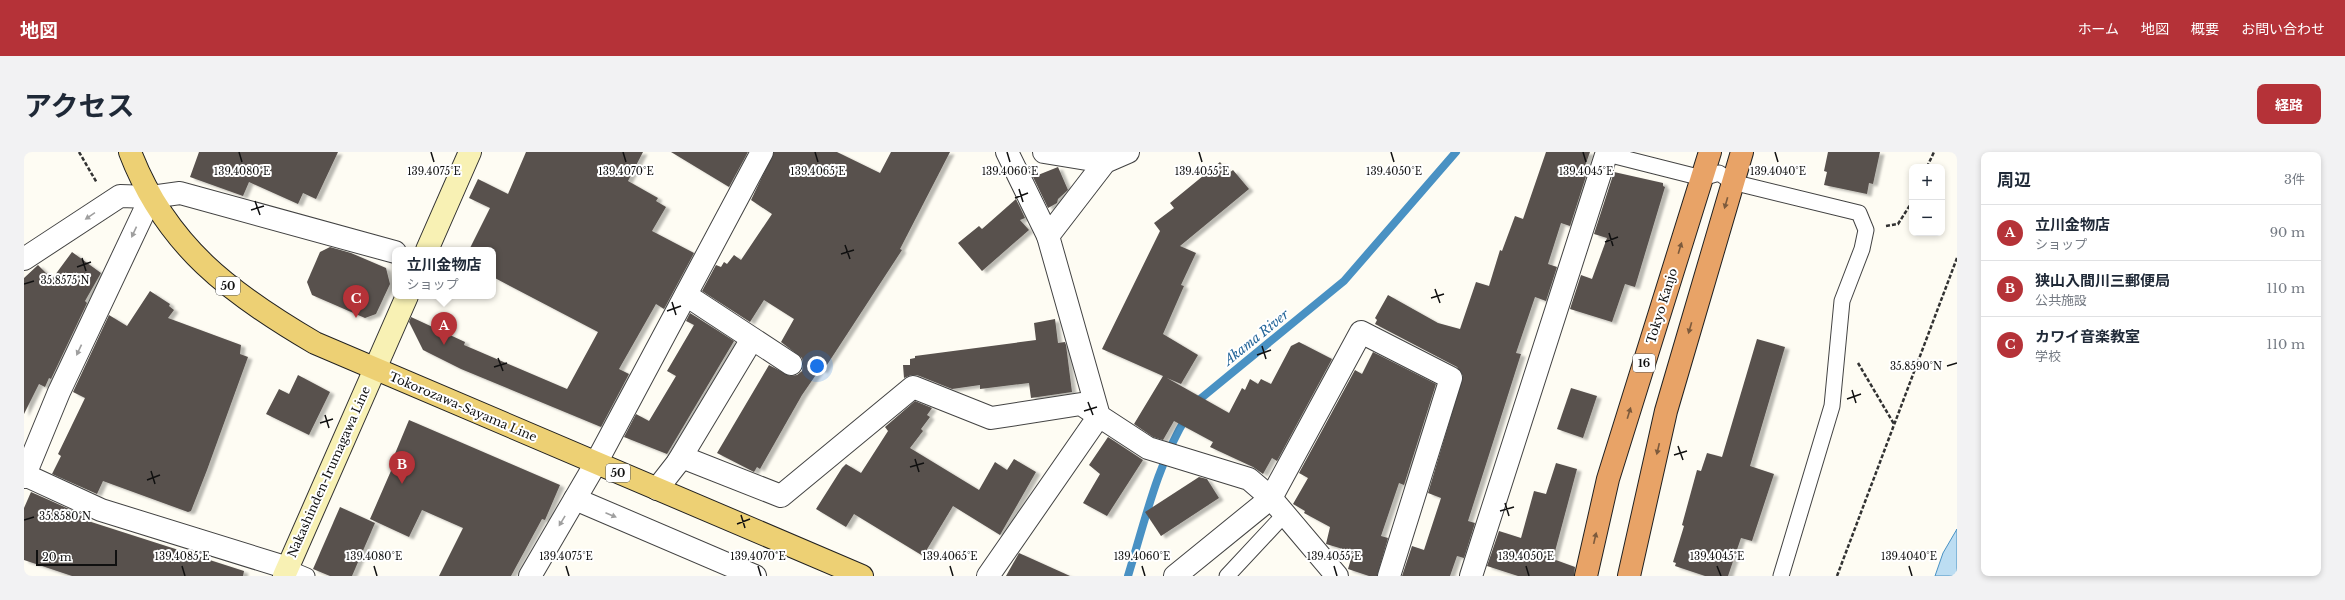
<!DOCTYPE html>
<html lang="ja">
<meta charset="utf-8">
<style>
:root{--surface:#fff;--page:#f2f2f3;--text:#1f2937;--muted:#747a83;--line:#e0e1e3;--accent:#b53238}
body{margin:0;font-family:"Libre Baskerville","Noto Sans JP",serif;background:var(--page);color:var(--text)}
.controls{position:absolute;right:12px;top:12px;display:grid;overflow:hidden;border-radius:8px;box-shadow:0 2px 6px #0003}
.controls button{width:36px;height:36px;display:grid;place-items:center;padding:0;border:0;border-bottom:1px solid var(--line);background:var(--surface);color:var(--text);font:20px sans-serif}
.scale{position:absolute;left:12px;bottom:10px;width:81px;box-sizing:border-box;padding-left:4px;border:2px solid #101010;border-top:0;font-size:11px;line-height:14px;white-space:nowrap;color:#101010;-webkit-text-stroke:3px #fff;paint-order:stroke}
.you{position:absolute;left:793px;top:214px;width:14px;height:14px;margin:-10px;border:3px solid #fff;border-radius:50%;background:#1a73e8;box-shadow:0 0 0 6px #1a73e833}
.badge{display:grid;place-items:center;width:26px;height:26px;border-radius:50%;background:var(--accent);color:#fff;font-size:13px;font-weight:700}
.pin{position:absolute;translate:-50% -33px;filter:drop-shadow(0 1px 2px #0008)}
.pin::after{content:'';position:absolute;top:21px;width:14px;height:12px;background:inherit;clip-path:polygon(0 0,100% 0,50% 100%)}
.popup{position:absolute;left:368px;top:95px;width:104px;height:52px;box-sizing:border-box;display:grid;place-content:center;border-radius:8px;background:var(--surface);filter:drop-shadow(0 1px 3px #0005);font-size:13px;white-space:nowrap;color:var(--muted)}
.popup b{font-size:15px;color:var(--text)}
.popup::after{content:'';position:absolute;left:50%;top:100%;margin-left:-8px;border:8px solid transparent;border-top-color:var(--surface)}
.list{margin:0;padding:0;list-style:none}
h2{display:flex;justify-content:space-between;align-items:center;height:52px;margin:0;padding:0 16px;font-size:17px}
h2 small{font-size:13px;font-weight:400;color:var(--muted)}
.list li{display:grid;grid-template-columns:26px 1fr auto;gap:12px;align-items:center;box-sizing:border-box;height:56px;padding:0 16px;border-top:1px solid var(--line)}
.list b{display:block;font-size:15px;white-space:nowrap}
.list p{margin:0;font-size:13px;white-space:nowrap;color:var(--muted)}
.list em{font-size:13px;font-style:normal;color:var(--muted)}
.map{position:relative;flex:none;width:1933px;height:424px;overflow:hidden;border-radius:8px}
header{display:flex;align-items:center;gap:24px;box-sizing:border-box;height:56px;padding:0 20px;background:var(--accent);color:#fff}
header strong{font-size:19px}
nav{display:flex;gap:22px;margin-inline-start:auto;font-size:14px}
.intro{display:flex;align-items:center;justify-content:space-between;box-sizing:border-box;height:96px;padding:0 24px}
h1{margin:0;font-size:28px}
.button{padding:10px 18px;border-radius:8px;background:var(--accent);color:#fff;font-size:14px;font-weight:700}
main{display:flex;gap:24px;padding:0 24px}
aside{flex:1;background:var(--surface);border-radius:8px;box-shadow:0 2px 6px #0003}
.map>svg:first-child{display:block}
.water{fill:#bcddf2;stroke:#4991c3}
.lines{fill:none;stroke-linecap:round;stroke-linejoin:round}
.stream{stroke:#4991c3;stroke-width:8}
.building{fill:#58514d;filter:url(#shadow)}
.lane-casing{stroke:#434343;stroke-width:17}
.street-casing{stroke:#434343;stroke-width:24}
.secondary-casing{stroke:#323232;stroke-width:24}
.primary-casing{stroke:#212121;stroke-width:24}
.highway-casing{stroke:#212121;stroke-width:24}
.path{stroke:#323232;stroke-width:2.5;stroke-dasharray:4 2;stroke-linecap:butt}
.lane{stroke:#fff;stroke-width:15}
.street{stroke:#fff;stroke-width:22}
.secondary{stroke:#f8f1b4;stroke-width:22}
.primary{stroke:#edd074;stroke-width:22}
.highway{stroke:#e8a367;stroke-width:22}
.oneway{fill:#7c5a3c}
.oneway2{fill:#9f9f9f}
.ticks{fill:none;stroke:#101010;stroke-width:1.5}
.labels{text-anchor:middle;stroke-width:4;stroke-linejoin:round;paint-order:stroke}
.shield{fill:#fff;stroke:#585858;stroke-width:1}
.shield-label{font-size:11px;font-weight:bold;fill:#101010}
.street-label{font-size:12px;fill:#101010;stroke:#fff}
.water-label{font-size:13px;font-style:italic;fill:#226498;stroke:#fff}
.ticks-label{font-size:10px;text-anchor:middle;fill:#101010;stroke:#fff;stroke-width:4;stroke-linejoin:round;paint-order:stroke}
</style>
<header>
<strong>地図</strong>
<nav><a>ホーム</a><a>地図</a><a>概要</a><a>お問い合わせ</a></nav>
</header>
<div class="intro"><h1>アクセス</h1><a class="button">経路</a></div>
<main>
<div class="map">
<svg width="1933" height="424" viewBox="0 0 1933 424">
<defs>
<filter id="shadow"><feDropShadow dx="4.5" dy="2.5" stdDeviation="1" flood-color="#0004"/></filter>
</defs>
<rect width="100%" height="100%" fill="#fefcf3"/>
<polygon class="water" points="1933,377 1933,424 1911,424 1919,401"/>
<g class="lines">
<g class="stream">
<polyline points="1170,252 1320,129 1432,0"/>
<path d="M 1104,424 C 1121,369 1133,313 1163,264"/>
</g>
</g>
<g class="building">
<polygon points="175,0 314,0 292,47 279,41 274,52 225,30 219,44 166,25"/>
<polygon points="502,0 619,0 604,29 634,46 632,49 642,55 628,79 670,101 640,157 632,152 595,217 605,222 577,275 437,217 399,198 385,170 387,165 441,190 440,193 543,237 574,180 469,125 469,98 445,98 466,56 445,46 454,27 484,42"/>
<polygon points="647,0 724,0 705,35"/>
<polygon points="750,0 813,0 856,21 867,0 926,0 876,97 878,98 799,219 796,217 778,243 736,317 733,315 730,320 693,301 745,213 766,224 773,223 778,219 779,212 778,206 757,190 770,167 740,148 726,170 678,139 692,113 697,115 700,110 703,112 710,103 717,108 748,62 727,48"/>
<polygon points="1522,0 1566,0 1561,14 1565,15 1546,74 1537,71 1524,112 1533,115 1522,149 1511,145 1492,201 1497,202 1444,369 1451,371 1440,406 1433,404 1426,424 1378,424 1388,394 1400,398 1417,346 1404,341 1439,224 1433,215 1351,172 1353,168 1351,166 1364,143 1414,171 1436,177 1452,130 1465,134 1476,98 1478,99 1491,64 1499,67"/>
<polygon points="1804,0 1856,0 1849,32 1845,31 1843,42 1800,33 1803,20 1800,19"/>
<polygon points="1196,10 1205,21 1209,18 1225,37 1156,94 1172,101 1157,133 1160,134 1139,182 1174,203 1157,232 1143,226 1205,261 1218,236 1221,238 1226,227 1234,232 1237,227 1247,232 1267,194 1275,190 1308,207 1253,309 1248,306 1239,322 1229,315 1186,295 1189,290 1150,269 1139,288 1129,285 1110,272 1139,224 1078,197 1136,79 1130,71 1150,56 1146,51"/>
<polygon points="1034,15 1044,38 1034,47 1033,51 1024,56 1009,25"/>
<polygon points="1590,20 1639,31 1639,34 1641,35 1611,135 1601,132 1588,170 1546,157 1557,123 1568,127 1583,86 1570,82"/>
<polygon points="992,47 1001,66 996,68 1005,78 958,119 934,91 955,74 958,77"/>
<polygon points="306,95 327,101 362,116 366,132 352,162 341,166 288,143 283,130 296,100"/>
<polygon points="48,100 77,121 61,149 63,151 27,227 25,226 21,235 15,232 0,262 0,126 14,113 28,127"/>
<polygon points="126,139 146,152 145,154 150,158 144,166 217,193 216,202 224,205 183,318 167,359 164,360 79,329 73,342 28,322 37,304 34,302 61,246 49,240 85,163 103,174"/>
<polygon points="666,161 710,189 643,302 600,285 612,262 625,269 652,224 643,219 670,173 662,169"/>
<polygon points="1031,167 1034,191 1041,190 1042,193 1048,240 1007,246 1005,231 956,237 956,233 928,237 893,223 887,223 880,226 879,213 886,213 886,207 891,206 891,204 1012,188 1010,171"/>
<polygon points="1733,187 1761,195 1726,314 1750,322 1728,389 1717,386 1704,424 1681,424 1651,414 1652,411 1649,410 1660,374 1658,373 1673,318 1677,319 1683,301 1698,305"/>
<polygon points="1349,200 1412,232 1380,333 1375,331 1357,384 1364,386 1353,424 1345,424 1324,417 1329,400 1302,392 1306,375 1280,361 1281,359 1269,352 1284,326 1275,321 1331,218 1338,222"/>
<polygon points="274,223 306,240 285,283 242,262 255,237 265,242"/>
<polygon points="1547,236 1573,244 1559,286 1533,277"/>
<polygon points="891,249 908,256 903,263 906,265 897,277 899,279 886,296 955,338 971,310 983,318 990,307 1012,320 976,383 929,354 899,404 830,362 822,375 792,357 818,316 822,312 837,321 864,279 861,275"/>
<polygon points="385,268 536,333 521,368 518,367 487,424 415,424 439,376 398,358 385,385 346,367 373,305 370,304"/>
<polygon points="1084,285 1119,308 1083,364 1059,351 1076,322 1065,313"/>
<polygon points="1532,311 1553,317 1529,407 1551,415 1550,424 1494,424 1463,414 1475,379 1497,386 1510,339 1522,342"/>
<polygon points="1175,325 1183,327 1195,346 1137,384 1121,360"/>
<polygon points="7,340 63,365 61,368 220,419 219,424 48,424 0,408 0,356"/>
<polygon points="316,355 351,371 328,424 306,424 289,417"/>
<polygon points="995,401 1046,424 982,424"/>
</g>
<g class="lines">
<defs>
<g id="lane">
<polyline points="1583,2 1678,26 1695,21 1708,30 1835,61 1842,78 1838,97 1818,149 1808,254 1757,424"/>
<polyline points="264,416 283,424"/>
<polyline points="1203,424 1260,363"/>
</g>
<g id="street">
<polyline points="983,0 1024,84 1075,264 1124,296 1225,327 1247,346 1313,424"/>
<polyline points="1020,0 1081,10"/>
<polyline points="1024,84 1081,10 1104,0"/>
<polyline points="0,107 96,44 127,45 156,41 371,100"/>
<polyline points="662,143 767,212"/>
<polyline points="654,310 728,187"/>
<polyline points="1,323 77,358 264,416"/>
<polyline points="0,325 35,240 127,45"/>
<polyline points="633,337 658,305 757,344 889,235 967,266 1057,252 1075,264 964,424"/>
<polyline points="551,347 731,424"/>
<polyline points="506,424 572,311 738,0"/>
<polyline points="1151,424 1247,346 1337,180 1427,226 1365,424"/>
<polyline points="1447,424 1583,0"/>
</g>
<g id="secondary">
<polyline points="403,98 446,0"/>
<polyline points="260,424 383,144"/>
</g>
<path id="primary" d="M 106,0 C 142,94 207,142 291,191 L 838,424"/>
<g id="highway">
<polyline points="1562,424 1584,327 1686,0"/>
<polyline points="1605,424 1642,259 1718,0"/>
</g>
</defs>
<use href="#lane" class="lane-casing"/>
<use href="#street" class="street-casing"/>
<use href="#secondary" class="secondary-casing"/>
<use href="#primary" class="primary-casing"/>
<use href="#highway" class="highway-casing"/>
<g class="path">
<polyline points="55,0 73,31"/>
<polyline points="1903,15 1910,0"/>
<polyline points="1862,74 1874,72 1888,50"/>
<polyline points="1834,211 1870,272"/>
<polyline points="1813,424 1933,106"/>
</g>
<use href="#lane" class="lane"/>
<use href="#street" class="street"/>
<use href="#secondary" class="secondary"/>
<use href="#primary" class="primary"/>
<use href="#highway" class="highway"/>
</g>
<defs><path id="oneway-solid" d="M-6-.8H1V-3.2L6.5 0L1 3.2V.8H-6Z"/></defs>
<g class="oneway">
<use href="#oneway-solid" transform="translate(1702 51) rotate(106)"/>
<use href="#oneway-solid" transform="translate(1656 96) rotate(-73)"/>
<use href="#oneway-solid" transform="translate(1666 176) rotate(106)"/>
<use href="#oneway-solid" transform="translate(1605 261) rotate(-73)"/>
<use href="#oneway-solid" transform="translate(1634 297) rotate(103)"/>
<use href="#oneway-solid" transform="translate(1571 386) rotate(-77)"/>
</g>
<g class="oneway2">
<use href="#oneway-solid" transform="translate(66 64) rotate(146)"/>
<use href="#oneway-solid" transform="translate(110 80) rotate(115)"/>
<use href="#oneway-solid" transform="translate(55 198) rotate(115)"/>
<use href="#oneway-solid" transform="translate(587 363) rotate(23)"/>
<use href="#oneway-solid" transform="translate(538 369) rotate(121)"/>
</g>
<path class="ticks" d="M 215,0 L 218,10M 407,0 L 410,10M 599,0 L 602,10M 791,0 L 794,10M 983,0 L 986,10M 1175,0 L 1178,10M 1367,0 L 1370,10M 1559,0 L 1562,10M 1751,0 L 1754,10M 995,37 L 999,50M 991,46 L 1004,41M 231,49 L 236,63M 227,58 L 240,54M 1585,81 L 1589,94M 1581,90 L 1594,85M 821,93 L 826,107M 817,102 L 830,98M 58,106 L 62,119M 53,115 L 67,110M 0,132 L 10,129M 1411,137 L 1416,151M 1407,146 L 1420,142M 648,150 L 652,163M 643,159 L 657,154M 1238,194 L 1242,207M 1233,203 L 1247,198M 474,206 L 479,219M 1923,214 L 1933,211M 470,215 L 483,211M 1828,238 L 1832,251M 1823,247 L 1837,242M 1064,250 L 1069,263M 1060,259 L 1073,255M 301,263 L 305,276M 296,271 L 309,267M 1654,294 L 1659,308M 1650,303 L 1663,299M 891,307 L 895,320M 886,315 L 900,311M 127,319 L 131,332M 123,328 L 136,323M 1481,351 L 1485,364M 1476,359 L 1490,355M 717,363 L 721,376M 0,368 L 10,365M 713,372 L 726,367M 158,414 L 161,424M 350,414 L 353,424M 542,414 L 545,424M 734,414 L 737,424M 926,414 L 929,424M 1118,414 L 1121,424M 1310,414 L 1313,424M 1502,414 L 1505,424M 1693,414 L 1697,424M 1885,414 L 1888,424"/>
<g class="labels">
<g class="shield">
<rect x="192" y="125" width="24" height="18" rx="3"/>
<rect x="1609" y="202" width="22" height="18" rx="3"/>
<rect x="582" y="312" width="24" height="18" rx="3"/>
</g>
<g class="shield-label">
<text x="204" y="138">50</text>
<text x="1620" y="215">16</text>
<text x="594" y="325">50</text>
</g>
<g class="street-label">
<text transform="translate(1638 154) rotate(-73)" y="4">Tokyo Kanjo</text>
<text transform="translate(439 255) rotate(23)" y="4">Tokorozawa-Sayama Line</text>
<text transform="translate(305 320) rotate(-66)" y="4">Nakashinden-Irumagawa Line</text>
</g>
<g class="water-label">
<text transform="translate(1232 185) rotate(-39)" y="5">Akama River</text>
</g>
</g>
<g class="ticks-label">
<text x="218" y="23">139.4080°E</text>
<text x="410" y="23">139.4075°E</text>
<text x="602" y="23">139.4070°E</text>
<text x="794" y="23">139.4065°E</text>
<text x="986" y="23">139.4060°E</text>
<text x="1178" y="23">139.4055°E</text>
<text x="1370" y="23">139.4050°E</text>
<text x="1562" y="23">139.4045°E</text>
<text x="1754" y="23">139.4040°E</text>
<text x="41" y="132">35.8575°N</text>
<text x="1892" y="218">35.8590°N</text>
<text x="41" y="368">35.8580°N</text>
<text x="158" y="408">139.4085°E</text>
<text x="350" y="408">139.4080°E</text>
<text x="542" y="408">139.4075°E</text>
<text x="734" y="408">139.4070°E</text>
<text x="926" y="408">139.4065°E</text>
<text x="1118" y="408">139.4060°E</text>
<text x="1310" y="408">139.4055°E</text>
<text x="1502" y="408">139.4050°E</text>
<text x="1693" y="408">139.4045°E</text>
<text x="1885" y="408">139.4040°E</text>
</g>
</svg>
<div class="controls">
<button>+</button>
<button>−</button>
</div>
<div class="scale">20 m</div>
<div class="you"></div>
<div class="pin badge" style="left:420px;top:193px">A</div>
<div class="popup"><b>立川金物店</b>ショップ</div>
<div class="pin badge" style="left:378px;top:332px">B</div>
<div class="pin badge" style="left:332px;top:166px">C</div>
</div>
<aside>
<h2>周辺<small>3件</small></h2>
<ul class="list">
<li><span class="badge">A</span><div><b>立川金物店</b><p>ショップ</p></div><em>90 m</em></li>
<li><span class="badge">B</span><div><b>狭山入間川三郵便局</b><p>公共施設</p></div><em>110 m</em></li>
<li><span class="badge">C</span><div><b>カワイ音楽教室</b><p>学校</p></div><em>110 m</em></li>
</ul>
</aside>
</main>
